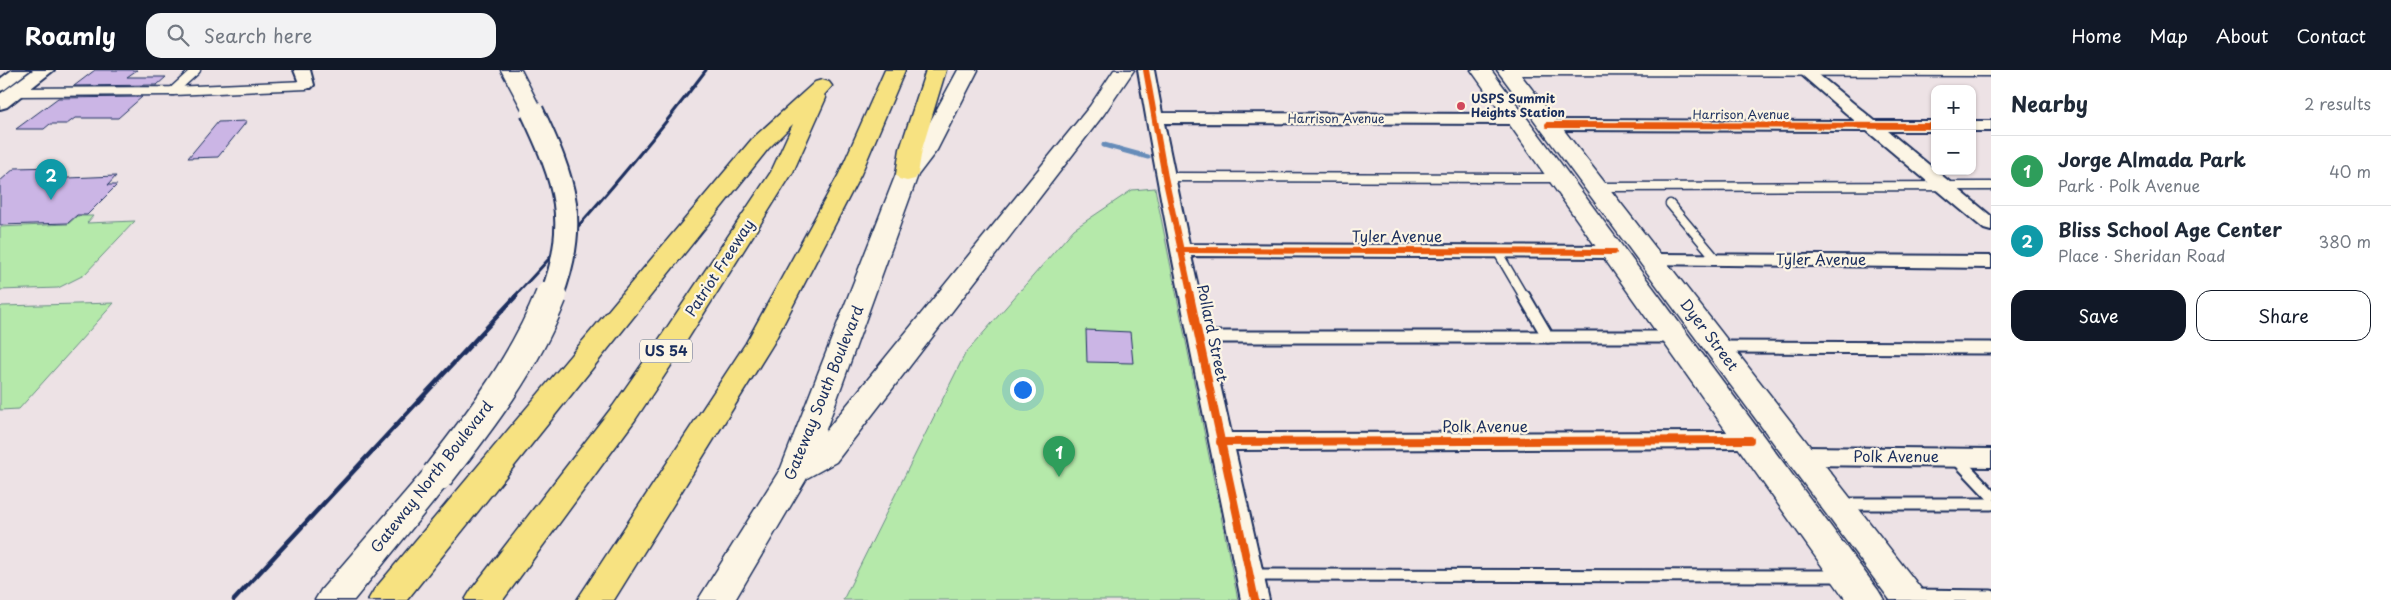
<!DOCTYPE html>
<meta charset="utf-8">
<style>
:root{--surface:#fff;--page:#f2f2f3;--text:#1f2937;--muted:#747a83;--line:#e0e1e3;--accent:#111827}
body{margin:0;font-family:"Playpen Sans",sans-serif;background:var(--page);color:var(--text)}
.controls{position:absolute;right:15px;top:15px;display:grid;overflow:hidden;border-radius:10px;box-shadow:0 1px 4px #0004}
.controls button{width:45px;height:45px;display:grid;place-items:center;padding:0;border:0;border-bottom:1px solid var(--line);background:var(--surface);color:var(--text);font:25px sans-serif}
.you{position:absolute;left:1022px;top:319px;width:18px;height:18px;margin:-12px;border:4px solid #fff;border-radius:50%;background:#1a73e8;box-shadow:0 0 0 8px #1a73e833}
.badge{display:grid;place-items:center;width:32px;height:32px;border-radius:50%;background:var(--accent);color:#fff;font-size:16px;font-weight:700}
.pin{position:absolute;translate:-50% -41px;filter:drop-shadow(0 1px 2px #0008)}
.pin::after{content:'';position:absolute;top:26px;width:18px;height:15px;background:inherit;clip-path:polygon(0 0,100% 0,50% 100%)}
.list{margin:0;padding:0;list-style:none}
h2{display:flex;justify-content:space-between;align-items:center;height:65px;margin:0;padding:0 20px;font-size:21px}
h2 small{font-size:16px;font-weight:400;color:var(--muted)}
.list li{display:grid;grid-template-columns:32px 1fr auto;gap:15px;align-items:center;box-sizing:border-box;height:70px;padding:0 20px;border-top:1px solid var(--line)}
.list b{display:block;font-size:19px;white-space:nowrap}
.list p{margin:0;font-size:16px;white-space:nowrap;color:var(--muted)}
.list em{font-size:16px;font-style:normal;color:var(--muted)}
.actions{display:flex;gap:10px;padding:15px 20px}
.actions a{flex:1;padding:11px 0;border:1px solid var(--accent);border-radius:15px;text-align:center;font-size:18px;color:var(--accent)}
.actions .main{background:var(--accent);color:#fff}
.icon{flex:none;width:28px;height:28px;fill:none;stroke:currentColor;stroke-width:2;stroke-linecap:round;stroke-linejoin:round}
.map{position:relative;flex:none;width:1991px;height:530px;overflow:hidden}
header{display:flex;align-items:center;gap:30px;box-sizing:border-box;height:70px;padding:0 25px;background:var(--accent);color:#fff}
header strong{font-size:24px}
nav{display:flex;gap:28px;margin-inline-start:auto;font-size:18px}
.search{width:350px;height:45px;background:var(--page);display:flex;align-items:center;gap:12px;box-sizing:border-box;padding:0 18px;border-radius:15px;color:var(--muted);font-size:19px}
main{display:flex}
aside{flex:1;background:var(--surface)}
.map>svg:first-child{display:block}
.green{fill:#b5e9aa;stroke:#688c84}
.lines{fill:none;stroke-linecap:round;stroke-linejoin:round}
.stream{stroke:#668cb9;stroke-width:5}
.building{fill:#cbb5e5;stroke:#1b2f5e}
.service-far1-casing{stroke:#1b2f5e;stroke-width:11}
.service-casing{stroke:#1b2f5e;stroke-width:15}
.minor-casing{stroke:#1b2f5e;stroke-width:4}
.tertiary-casing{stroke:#1b2f5e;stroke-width:4}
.secondary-casing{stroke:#1b2f5e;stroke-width:3}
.motorway-casing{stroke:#1b2f5e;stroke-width:3}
.service-far1{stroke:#fcf5e5;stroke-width:8}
.service{stroke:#fcf5e5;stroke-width:11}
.minor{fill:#fcf5e5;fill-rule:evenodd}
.tertiary{fill:#fcf5e5;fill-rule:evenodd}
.secondary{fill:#fcf5e5;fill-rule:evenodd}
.motorway{fill:#f7e281;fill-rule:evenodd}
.rail-far1{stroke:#1b2f5e;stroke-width:3}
.rail{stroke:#1b2f5e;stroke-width:4.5}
.secondary-bridge-far1-casing{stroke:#1b2f5e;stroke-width:26;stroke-linecap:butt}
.secondary-bridge-casing{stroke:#1b2f5e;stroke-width:34;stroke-linecap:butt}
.secondary-bridge-far1{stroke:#fcf5e5;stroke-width:22}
.secondary-bridge{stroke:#fcf5e5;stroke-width:31}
.cycleway-far1-casing{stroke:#fcf5e5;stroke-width:9}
.cycleway-casing{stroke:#fcf5e5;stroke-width:11}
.cycleway-far1{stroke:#e8590c;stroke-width:6}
.cycleway{stroke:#e8590c;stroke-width:8}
.poi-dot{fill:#d1495b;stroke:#fcf5e5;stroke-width:2}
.labels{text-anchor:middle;stroke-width:4.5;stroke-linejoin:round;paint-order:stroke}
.far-poi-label{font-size:12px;font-weight:bold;fill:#1b2f5e;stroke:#fcf5e5;text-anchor:start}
.far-street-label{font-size:12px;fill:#1b2f5e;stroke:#fcf5e5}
.shield{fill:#fcf5e5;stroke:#5e6a86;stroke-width:1}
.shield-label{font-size:14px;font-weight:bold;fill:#1b2f5e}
.street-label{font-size:15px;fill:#1b2f5e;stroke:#fcf5e5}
</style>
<header>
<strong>Roamly</strong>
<div class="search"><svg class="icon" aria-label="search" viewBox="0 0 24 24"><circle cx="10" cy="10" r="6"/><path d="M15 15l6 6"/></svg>Search here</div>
<nav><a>Home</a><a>Map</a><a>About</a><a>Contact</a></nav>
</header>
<main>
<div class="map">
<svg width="1991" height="530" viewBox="0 0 1991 530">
<rect width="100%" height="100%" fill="#ede2e5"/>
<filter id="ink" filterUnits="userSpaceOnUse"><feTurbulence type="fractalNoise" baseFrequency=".02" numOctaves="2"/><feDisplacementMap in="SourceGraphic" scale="10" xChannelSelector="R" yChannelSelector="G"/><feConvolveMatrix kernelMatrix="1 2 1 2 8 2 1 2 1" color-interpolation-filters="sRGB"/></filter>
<g filter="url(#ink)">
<g class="green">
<polygon points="1155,118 1238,530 843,530 965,284 1074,159 1132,120"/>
<polygon points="77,146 93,146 87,153 135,151 84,205 58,218 0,220 0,157 68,154"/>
<polygon points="114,233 19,339 0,340 0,238 2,236"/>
</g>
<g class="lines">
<polyline class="stream" points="1104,75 1148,87"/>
</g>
<g class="building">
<polygon points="95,0 137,0 127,7 166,7 157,15 74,16"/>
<polygon points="142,27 118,48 75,48 67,54 50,54 44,59 16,59 58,28"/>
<polygon points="247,51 218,87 188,88 218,52"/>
<polygon points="57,97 44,109 116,106 108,115 117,115 87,145 77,145 68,153 0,155 0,111 15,98"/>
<polygon points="1086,260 1130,262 1133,293 1087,292"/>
</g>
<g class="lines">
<defs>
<g id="service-far1">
<polyline points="1508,1 1991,2"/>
<polyline points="173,21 306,15"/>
<polyline points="14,22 173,21 196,0"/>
<polyline points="1165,107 1560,108"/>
<polyline points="1596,117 1991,116"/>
<polyline points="1670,134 1717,190"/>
<polyline points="1497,181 1524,227"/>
</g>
<g id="service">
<polyline points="1524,226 1548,267"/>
<polyline points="1198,267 1672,267"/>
<polyline points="1720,277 1991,278"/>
<polyline points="1956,388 1991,425"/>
<polyline points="1842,434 1991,434"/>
<polyline points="1250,505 1843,506"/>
<polyline points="1912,525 1991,526"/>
</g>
<g id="minor">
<polygon points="12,0 30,0 5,19 0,21 0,9"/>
<polygon points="294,0 310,0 314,15 311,18 301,18"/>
<path d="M 1138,0 L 1154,0 L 1162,43 L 1518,44 L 1524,46 L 1526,49 L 1524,52 L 1518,54 L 1164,53 L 1189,174 L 1614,176 L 1621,178 L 1624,182 L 1621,186 L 1614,188 L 1191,186 L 1231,363 L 1750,362 L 1758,364 L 1762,370 L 1758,376 L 1750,378 L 1235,380 L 1269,530 L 1241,530 C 1206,353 1168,177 1138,0 Z"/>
<polygon points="1796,0 1813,0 1875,51 1935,51 1935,61 1888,61 1991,146 1991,161 1984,159 1867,61 1548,60 1542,58 1540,55 1542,52 1548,50 1855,51"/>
<rect x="1972" y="51" width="19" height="10"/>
<polygon points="1652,184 1991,186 1991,198 1645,194 1642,190 1645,186"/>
<polygon points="1801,377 1991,379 1991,397 1801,395 1793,392 1789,386 1793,380"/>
</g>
<polygon id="tertiary" points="33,0 54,0 7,37 0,39 0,24"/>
<g id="secondary">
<polygon points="501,0 521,0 542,41 539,45 532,47 525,45"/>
<polygon points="958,0 978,0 937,80 918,105 825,362 1090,36 1114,0 1134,0 1104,44 836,392 807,408 735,530 698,530 781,398 896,104 916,78"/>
<polygon points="1471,0 1491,0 1878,520 1884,530 1846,530"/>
<polygon points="1497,0 1517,0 1922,520 1928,530 1890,530"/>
<polygon points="437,394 448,398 453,406 448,414 354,530 315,530 321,520 426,398"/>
</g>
<g id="motorway">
<polygon points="885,0 905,0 861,104 773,274 614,530 577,530 746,273 839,104"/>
<polygon points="926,0 946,0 922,79 918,104 915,109 907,111 899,109 896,104 900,79"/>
<polygon points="822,10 829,12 832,16 824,25 826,28 793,102 672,294 635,350 503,530 465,530 471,520 613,336 652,280 771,102 793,54 768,79 407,530 368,530 374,520 752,69 815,12"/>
</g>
</defs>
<use href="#service-far1" class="service-far1-casing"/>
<use href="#service" class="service-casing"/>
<use href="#minor" class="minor-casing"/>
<use href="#tertiary" class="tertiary-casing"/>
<use href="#secondary" class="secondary-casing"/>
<use href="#motorway" class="motorway-casing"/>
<use href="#service-far1" class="service-far1"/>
<use href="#service" class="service"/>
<use href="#minor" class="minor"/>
<use href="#tertiary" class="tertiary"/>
<use href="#secondary" class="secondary"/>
<use href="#motorway" class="motorway"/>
<path class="rail-far1" d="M 514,227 C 582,154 646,80 706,0"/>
<polyline class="rail" points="234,530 516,226"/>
<defs>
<path id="secondary-bridge-far1" d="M 532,41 C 565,111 580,152 551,227"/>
<path id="secondary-bridge" d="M 437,406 C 481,350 525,292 551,226"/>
</defs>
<use href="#secondary-bridge-far1" class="secondary-bridge-far1-casing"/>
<use href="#secondary-bridge" class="secondary-bridge-casing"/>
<use href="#secondary-bridge-far1" class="secondary-bridge-far1"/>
<use href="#secondary-bridge" class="secondary-bridge"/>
<defs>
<g id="cycleway-far1">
<polyline points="1146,0 1165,107 1191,227"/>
<polyline points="1548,55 1935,56"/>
<polyline points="1180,180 1614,182"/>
</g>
<g id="cycleway">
<polyline points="1190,226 1255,530"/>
<polyline points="1220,372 1750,370"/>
</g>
</defs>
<use href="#cycleway-far1" class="cycleway-far1-casing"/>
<use href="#cycleway" class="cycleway-casing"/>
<use href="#cycleway-far1" class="cycleway-far1"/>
<use href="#cycleway" class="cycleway"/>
</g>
</g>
<circle class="poi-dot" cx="1461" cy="36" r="5"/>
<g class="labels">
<g class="far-poi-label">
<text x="1471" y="33">USPS Summit<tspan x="1471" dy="14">Heights Station</tspan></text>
</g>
<g class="far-street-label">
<text x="1741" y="49">Harrison Avenue</text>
<text x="1336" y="53">Harrison Avenue</text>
</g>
<rect class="shield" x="640" y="269.5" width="52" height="23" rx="4"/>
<g class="shield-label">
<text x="666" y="286">US 54</text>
</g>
<g class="street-label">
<text x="1397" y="172">Tyler Avenue</text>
<text x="1821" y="195">Tyler Avenue</text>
<text transform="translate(720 198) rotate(-57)" y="5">Patriot Freeway</text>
<text transform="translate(1212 263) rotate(78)" y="5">Pollard Street</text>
<text transform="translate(1709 265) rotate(53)" y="5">Dyer Street</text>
<text transform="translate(824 323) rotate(-68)" y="5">Gateway South Boulevard</text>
<text x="1485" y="362">Polk Avenue</text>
<text x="1896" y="392">Polk Avenue</text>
<text transform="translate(432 407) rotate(-52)" y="5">Gateway North Boulevard</text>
</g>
</g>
</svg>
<div class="controls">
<button>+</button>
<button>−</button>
</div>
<div class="you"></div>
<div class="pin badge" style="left:1059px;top:407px;background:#2e9e5b">1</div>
<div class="pin badge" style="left:51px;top:130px;background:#0f9aa8">2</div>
</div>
<aside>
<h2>Nearby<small>2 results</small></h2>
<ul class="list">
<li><span class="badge" style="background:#2e9e5b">1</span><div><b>Jorge Almada Park</b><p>Park · Polk Avenue</p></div><em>40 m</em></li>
<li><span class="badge" style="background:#0f9aa8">2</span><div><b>Bliss School Age Center</b><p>Place · Sheridan Road</p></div><em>380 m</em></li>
</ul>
<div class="actions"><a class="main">Save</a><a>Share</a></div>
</aside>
</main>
